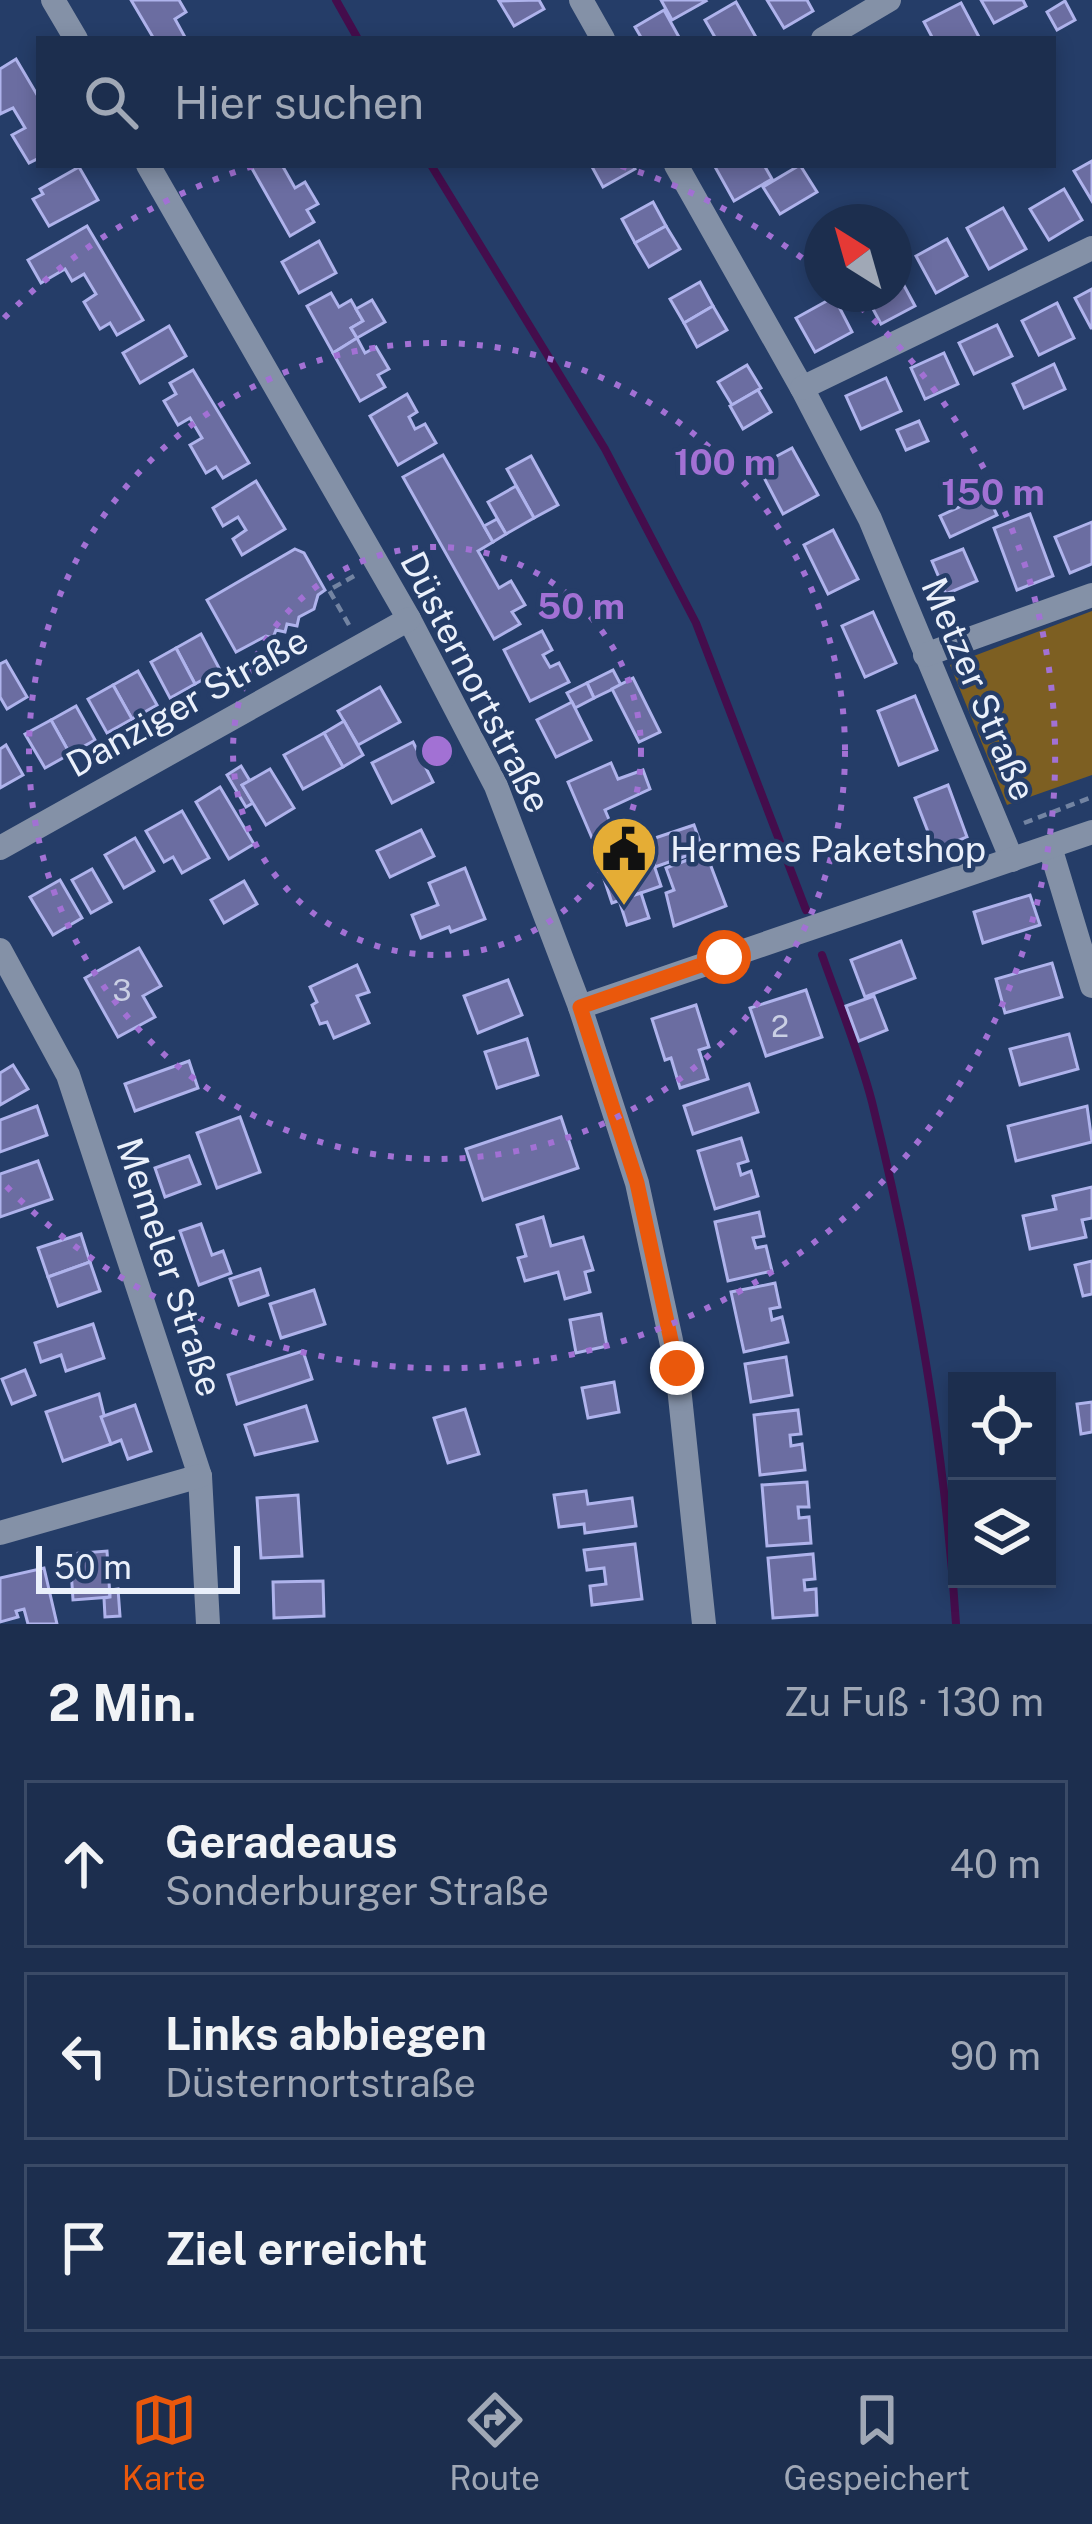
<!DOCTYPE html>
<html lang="de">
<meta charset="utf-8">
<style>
:root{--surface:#1c2e4e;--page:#293a58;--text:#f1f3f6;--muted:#a0a8b6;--line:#3a4a66;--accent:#ea580c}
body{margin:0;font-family:"Public Sans",sans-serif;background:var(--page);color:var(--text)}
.controls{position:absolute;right:36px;bottom:36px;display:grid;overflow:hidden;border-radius:0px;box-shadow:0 6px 18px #0003}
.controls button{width:108px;height:108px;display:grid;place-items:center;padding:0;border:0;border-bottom:3px solid var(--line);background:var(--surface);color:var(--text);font:60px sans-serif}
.compass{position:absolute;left:804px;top:204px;width:108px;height:108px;border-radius:50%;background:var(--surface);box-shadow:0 6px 18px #0003;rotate:323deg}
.scale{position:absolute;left:36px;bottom:30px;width:204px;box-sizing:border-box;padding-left:12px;border:6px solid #eaf0fb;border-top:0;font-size:33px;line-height:42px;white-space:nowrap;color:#eaf0fb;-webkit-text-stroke:9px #253d68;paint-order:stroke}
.stop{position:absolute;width:36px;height:36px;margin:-27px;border:9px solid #ea580c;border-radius:50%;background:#fff}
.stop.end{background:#ea580c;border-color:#fff;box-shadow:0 3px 12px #0008}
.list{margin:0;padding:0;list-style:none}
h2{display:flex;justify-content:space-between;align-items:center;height:156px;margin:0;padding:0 48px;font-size:51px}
h2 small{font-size:39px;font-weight:400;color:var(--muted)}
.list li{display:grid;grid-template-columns:78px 1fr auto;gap:36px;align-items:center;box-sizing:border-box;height:168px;margin:0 24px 24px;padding:0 24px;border:3px solid var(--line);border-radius:0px}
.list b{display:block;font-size:45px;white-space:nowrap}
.list p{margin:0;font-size:39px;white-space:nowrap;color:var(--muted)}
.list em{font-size:39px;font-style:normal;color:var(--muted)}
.icon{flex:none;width:66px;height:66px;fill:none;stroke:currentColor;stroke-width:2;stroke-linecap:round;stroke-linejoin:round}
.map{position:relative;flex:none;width:1092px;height:1624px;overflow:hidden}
.search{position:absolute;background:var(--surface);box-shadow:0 6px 18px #0003;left:36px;right:36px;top:36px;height:132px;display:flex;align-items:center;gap:30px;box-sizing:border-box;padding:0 42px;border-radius:0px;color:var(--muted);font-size:45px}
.sheet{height:732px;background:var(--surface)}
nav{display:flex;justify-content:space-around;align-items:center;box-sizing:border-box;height:168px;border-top:3px solid var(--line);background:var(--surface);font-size:33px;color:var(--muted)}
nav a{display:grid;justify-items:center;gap:6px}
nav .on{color:var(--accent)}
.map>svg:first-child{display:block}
.green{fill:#7d5f22}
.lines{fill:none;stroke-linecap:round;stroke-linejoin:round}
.stream{stroke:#440d4c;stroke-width:8}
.building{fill:#6b6da1;stroke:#afb3ec;stroke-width:3}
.path{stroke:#7384a2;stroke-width:4.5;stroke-dasharray:9 6;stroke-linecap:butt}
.minor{stroke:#8491a7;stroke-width:24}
.route{stroke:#ea580c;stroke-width:15}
.ring{fill:none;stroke:#a271d4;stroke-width:6;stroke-dasharray:6 12}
.labels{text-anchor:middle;stroke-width:9;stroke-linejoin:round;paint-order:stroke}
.number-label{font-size:30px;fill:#cacfe4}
.street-label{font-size:36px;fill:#eaf0fb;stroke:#253d68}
.poi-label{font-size:36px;fill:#eaf0fb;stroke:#253d68;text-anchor:start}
.centre{fill:#a271d4;stroke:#253d68;stroke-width:6}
.ring-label{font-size:36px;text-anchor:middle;font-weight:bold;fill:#a271d4;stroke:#253d68;stroke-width:9;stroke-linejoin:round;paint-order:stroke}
</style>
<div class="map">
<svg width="1092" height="1624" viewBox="0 0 1092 1624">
<rect width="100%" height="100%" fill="#253d68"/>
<polygon class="green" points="1092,611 1092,775 1007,805 950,665"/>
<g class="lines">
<g class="stream">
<polyline points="336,0 358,39"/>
<polyline points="431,165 605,449 696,623 806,910"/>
<path d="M 822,955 C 839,1003 859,1052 872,1102 C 914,1272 945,1450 956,1624"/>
</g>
</g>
<g class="building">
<polygon points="131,0 179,0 186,12 175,19 186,39 154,39"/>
<polygon points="539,0 544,9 514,26 499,1"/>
<polygon points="661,0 705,0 706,1 672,20"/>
<polygon points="767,0 807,0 813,11 784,28"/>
<polygon points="981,0 1023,0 1026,6 994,23"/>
<polygon points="1065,1 1075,20 1057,30 1047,12"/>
<polygon points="736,2 757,39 716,39 705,20"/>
<polygon points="961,3 980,39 933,39 924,22"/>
<polygon points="664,10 680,39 642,39 635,27"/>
<polygon points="16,59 39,98 39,158 29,163 12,135 25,128 13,108 0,114 0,69"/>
<polygon points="1092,161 1092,201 1074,171"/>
<polygon points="250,165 282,165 295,188 305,182 318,204 307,210 314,222 290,236"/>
<polygon points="591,165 633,165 635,169 603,187"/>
<polygon points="714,165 764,165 772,179 734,201"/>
<polygon points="800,165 817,192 780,214 763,187"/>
<polygon points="79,167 98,200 49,226 33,199 43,194 40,189"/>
<polygon points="1064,189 1082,220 1049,240 1030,209"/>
<polygon points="653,202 666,226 635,243 622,219"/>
<polygon points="1003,208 1026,249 989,269 967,228"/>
<polygon points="87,226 143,320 117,335 110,323 100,329 84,302 96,294 84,274 72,281 65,269 41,283 28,260"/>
<polygon points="666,226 680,249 649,267 635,243"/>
<polygon points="947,239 967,276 936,293 916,256"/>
<polygon points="319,241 336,273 299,293 282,262"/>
<polygon points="894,267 915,306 881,324 865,294 894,294"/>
<polygon points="700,282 713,306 684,323 670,299"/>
<polygon points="1092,289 1092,328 1091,328 1075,298"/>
<polygon points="331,293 339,307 351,300 363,321 351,328 357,338 333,353 307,306"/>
<polygon points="834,297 852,332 815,352 796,318"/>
<polygon points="372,300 385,322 357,338 351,328 363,321 356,309"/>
<polygon points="1057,303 1074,338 1039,355 1022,321"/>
<polygon points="713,306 727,330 697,347 684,323"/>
<polygon points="997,325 1012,356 974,374 959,343"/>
<polygon points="169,326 186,356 140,383 123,353"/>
<polygon points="357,338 365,353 376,347 389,369 378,375 385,387 360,401 333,353"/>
<polygon points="944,353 958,384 925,399 911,368"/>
<polygon points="1054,364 1065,389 1024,408 1013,384"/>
<polygon points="747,365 761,388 732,405 718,382"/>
<polygon points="193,370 249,463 223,478 216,467 206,473 190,445 202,438 190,418 178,425 164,401 176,394 170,383"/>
<polygon points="886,378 901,411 861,429 846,396"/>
<polygon points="758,390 771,412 743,429 730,406"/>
<polygon points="407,394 417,412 409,417 415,429 425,424 436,443 398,465 370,416"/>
<polygon points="919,421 928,441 906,450 897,430"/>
<polygon points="792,448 818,495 783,514 758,466"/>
<polygon points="443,455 493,542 478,551 499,588 511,581 525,605 512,612 520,624 494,639 403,477"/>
<polygon points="531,456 558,505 534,518 507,469"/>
<polygon points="256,481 285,529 242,555 233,539 246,530 238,517 223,526 213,508"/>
<polygon points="516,486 534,518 506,534 488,502"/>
<polygon points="987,494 997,515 950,537 940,516"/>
<polygon points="1030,514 1053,576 1017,590 994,528"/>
<polygon points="497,519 506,534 493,542 484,526"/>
<polygon points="1092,522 1092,564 1070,573 1055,537"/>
<polygon points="833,530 858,579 828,594 804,545"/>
<polygon points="295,549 304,553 325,590 318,595 314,609 299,617 297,626 287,624 285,632 276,630 273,638 266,636 236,652 207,600"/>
<polygon points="963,549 977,581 946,594 932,561"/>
<polygon points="873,612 896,663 865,677 842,626"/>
<polygon points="542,631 552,650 543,655 550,667 559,663 569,682 530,701 504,650"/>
<polygon points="201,634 220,670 195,684 176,648"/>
<polygon points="176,648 195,684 170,698 151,662"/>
<polygon points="6,661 27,697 7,709 0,697 0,664"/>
<polygon points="613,670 621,685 594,698 587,683"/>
<polygon points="138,671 157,705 132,719 113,685"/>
<polygon points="633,678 660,732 639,742 612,689"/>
<polygon points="587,683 594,698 575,708 567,693"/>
<polygon points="113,685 132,719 107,733 88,699"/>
<polygon points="380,687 400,722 358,745 338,711"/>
<polygon points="915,696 937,750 899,765 878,711"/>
<polygon points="572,702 591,740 556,757 537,720"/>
<polygon points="76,706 95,740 70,754 51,720"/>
<polygon points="51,720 70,754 45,768 25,734"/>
<polygon points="344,721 363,755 343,767 324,733"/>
<polygon points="324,733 343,767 303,789 284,755"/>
<polygon points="413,742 433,782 392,803 372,763"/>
<polygon points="6,745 23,775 0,788 0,749"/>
<polygon points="611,763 618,779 643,770 650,789 605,810 613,829 592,838 568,782"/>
<polygon points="241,766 250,781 242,785 253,803 246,807 227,775"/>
<polygon points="270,769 294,808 266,825 242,785"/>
<polygon points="948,785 967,837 935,850 915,798"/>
<polygon points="220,787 254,844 229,859 196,802"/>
<polygon points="182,811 209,858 182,873 173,857 164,862 146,831"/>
<polygon points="694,825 703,850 655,867 646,841"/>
<polygon points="421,830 434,856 390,877 377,851"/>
<polygon points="135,838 154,871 124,888 105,855"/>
<polygon points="646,841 661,886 612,903 597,858"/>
<polygon points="706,853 726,906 674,926 666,893 674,890 666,868"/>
<polygon points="465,868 485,919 451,932 449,927 421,938 412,915 438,905 429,883"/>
<polygon points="92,869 111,902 91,913 72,880"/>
<polygon points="60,880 82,918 53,935 30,897"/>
<polygon points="244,881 257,904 224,923 211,900"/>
<polygon points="641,893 649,918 627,925 619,900"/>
<polygon points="1030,895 1040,925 983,943 974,912"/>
<polygon points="901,941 915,978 865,997 851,960"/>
<polygon points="139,948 161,986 143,996 155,1017 118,1037 85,978"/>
<polygon points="1052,963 1062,997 1005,1013 996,979"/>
<polygon points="357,965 369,992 357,996 369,1023 334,1038 327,1022 320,1024 312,1005 317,1002 310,987"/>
<polygon points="508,980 522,1015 478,1033 464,996"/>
<polygon points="806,990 822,1037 766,1056 750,1008"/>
<polygon points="874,996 887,1030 859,1041 846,1006"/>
<polygon points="696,1005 709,1047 699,1050 708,1079 680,1088 671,1058 665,1060 652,1019"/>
<polygon points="1069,1034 1078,1069 1020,1085 1010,1049"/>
<polygon points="527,1039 538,1075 497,1088 485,1052"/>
<polygon points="189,1061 198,1088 135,1111 125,1084"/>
<polygon points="13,1065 28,1089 0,1105 0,1073"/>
<polygon points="749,1084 758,1112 693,1134 684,1106"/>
<polygon points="37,1106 47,1135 0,1152 0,1120"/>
<polygon points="1087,1106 1092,1142 1016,1161 1008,1126"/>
<polygon points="240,1117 260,1172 217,1188 197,1133"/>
<polygon points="561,1117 578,1168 483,1200 466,1149"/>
<polygon points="741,1138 748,1161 738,1164 741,1175 751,1171 758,1196 715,1209 698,1151"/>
<polygon points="189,1156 200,1184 165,1197 155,1168"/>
<polygon points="38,1161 52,1199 0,1217 0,1174"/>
<polygon points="1092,1187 1092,1218 1082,1220 1086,1237 1030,1249 1023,1216 1056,1209 1053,1196"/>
<polygon points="759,1212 764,1236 753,1238 756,1248 766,1246 772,1271 728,1281 715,1222"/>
<polygon points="543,1217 551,1246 583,1237 593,1270 585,1272 590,1292 565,1299 558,1272 525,1281 518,1258 526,1256 517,1225"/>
<polygon points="201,1224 212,1255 223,1251 231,1273 199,1285 180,1231"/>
<polygon points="81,1234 90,1262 48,1277 38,1248"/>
<polygon points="1092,1261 1092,1294 1083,1296 1075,1265"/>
<polygon points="90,1262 100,1291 58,1306 48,1277"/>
<polygon points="260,1269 268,1295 239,1305 230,1279"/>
<polygon points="775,1283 780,1307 770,1309 772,1320 782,1317 788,1342 744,1352 731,1292"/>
<polygon points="314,1290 325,1324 281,1338 270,1304"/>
<polygon points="601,1314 607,1346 576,1353 570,1320"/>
<polygon points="93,1324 104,1358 66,1371 61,1355 41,1362 35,1343"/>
<polygon points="303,1351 312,1379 237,1404 228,1375"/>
<polygon points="786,1357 792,1395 751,1402 745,1364"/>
<polygon points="25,1370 35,1395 12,1404 2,1379"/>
<polygon points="614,1382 619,1412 588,1418 582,1388"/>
<polygon points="99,1394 111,1444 63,1461 46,1412"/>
<polygon points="1092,1402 1092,1432 1081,1434 1077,1404"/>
<polygon points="135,1405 151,1451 128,1459 121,1440 111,1444 101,1417"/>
<polygon points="306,1406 317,1441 255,1455 245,1425"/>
<polygon points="465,1409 479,1454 448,1463 434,1418"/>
<polygon points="798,1410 801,1434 790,1435 791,1446 802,1444 805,1470 760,1475 754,1415"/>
<polygon points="807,1482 809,1507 798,1507 799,1518 809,1517 811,1543 767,1546 762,1485"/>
<polygon points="586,1491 588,1504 632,1498 636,1526 585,1533 584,1524 559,1527 554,1495"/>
<polygon points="298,1495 302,1556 261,1558 257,1498"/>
<polygon points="635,1544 642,1599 592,1605 590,1586 606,1584 604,1568 587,1570 584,1550"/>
<polygon points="107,1551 110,1597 73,1600 70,1554"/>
<polygon points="813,1554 815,1579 804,1580 805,1590 816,1589 817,1615 773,1618 768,1558"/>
<polygon points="44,1568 57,1624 28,1624 24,1609 16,1611 18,1617 0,1622 0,1578"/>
<polygon points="323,1581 324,1616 274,1618 273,1582"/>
<polygon points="118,1589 120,1616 105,1617 104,1598 110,1597 110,1590"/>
</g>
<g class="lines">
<g class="path">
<polyline points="349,625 329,590 356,575"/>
<polyline points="1024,823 1092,797"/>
</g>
<g class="minor">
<polyline points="53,0 76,39"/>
<polyline points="581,0 603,39"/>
<polyline points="823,39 889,0"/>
<polyline points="148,165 409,619 496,786 580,1007 637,1183 677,1368 704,1624"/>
<polyline points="676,165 802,388 870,519 1012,860"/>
<polyline points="802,388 1092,248"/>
<polyline points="925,655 1092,595"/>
<polyline points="1050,847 1092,986"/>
<polyline points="0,848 409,619"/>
<polyline points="0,950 68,1075 200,1476 208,1624"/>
<polyline points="580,1007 1092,832"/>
<polyline points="0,1533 200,1476"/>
</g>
</g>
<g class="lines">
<polyline class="route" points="677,1368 637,1183 580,1007 724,957"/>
</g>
<g class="ring">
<circle cx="437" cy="751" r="204"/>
<circle cx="437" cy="751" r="408"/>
<path d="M4 318A613 613 0 0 1 253 166M621 166A613 613 0 0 1 819 271M847 295A613 613 0 1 1 4 1184"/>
</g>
<defs>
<symbol id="civic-pin" viewBox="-11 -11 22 30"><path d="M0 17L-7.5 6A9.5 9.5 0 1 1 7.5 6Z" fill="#e5ad35" stroke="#253d68"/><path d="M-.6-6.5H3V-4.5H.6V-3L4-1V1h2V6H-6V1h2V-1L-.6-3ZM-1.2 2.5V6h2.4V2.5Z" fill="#111"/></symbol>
</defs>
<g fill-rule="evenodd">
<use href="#civic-pin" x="586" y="811" width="76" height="104"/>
</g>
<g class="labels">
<g class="number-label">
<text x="122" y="1001">3</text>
<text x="780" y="1037">2</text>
</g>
<g class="street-label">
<text transform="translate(476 682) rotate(63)" y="13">Düsternortstraße</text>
<text transform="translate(979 689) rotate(67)" y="13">Metzer Straße</text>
<text transform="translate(187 702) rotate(-29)" y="13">Danziger Straße</text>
<text transform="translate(170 1267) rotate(72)" y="13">Memeler Straße</text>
</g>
<g class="poi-label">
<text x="670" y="862">Hermes Paketshop</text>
</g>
</g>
<circle cx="437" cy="751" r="18" class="centre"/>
<g class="ring-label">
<text x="725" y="475">100 m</text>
<text x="993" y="505">150 m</text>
<text x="581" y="619">50 m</text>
</g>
</svg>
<div class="controls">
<button><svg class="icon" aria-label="locate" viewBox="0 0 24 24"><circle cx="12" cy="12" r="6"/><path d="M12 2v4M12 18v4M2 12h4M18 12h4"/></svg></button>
<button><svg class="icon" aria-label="layers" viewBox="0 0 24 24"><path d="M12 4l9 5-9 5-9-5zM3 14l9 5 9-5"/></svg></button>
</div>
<svg class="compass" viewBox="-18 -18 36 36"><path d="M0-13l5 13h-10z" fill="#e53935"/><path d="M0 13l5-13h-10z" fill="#a0a8b6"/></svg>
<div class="scale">50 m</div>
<div class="stop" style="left:724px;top:957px"></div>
<div class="stop end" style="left:677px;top:1368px"></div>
<div class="search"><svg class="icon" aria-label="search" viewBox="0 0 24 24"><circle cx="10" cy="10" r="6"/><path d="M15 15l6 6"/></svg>Hier suchen</div>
</div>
<section class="sheet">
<h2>2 Min.<small>Zu Fuß · 130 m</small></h2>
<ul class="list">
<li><svg class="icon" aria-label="ahead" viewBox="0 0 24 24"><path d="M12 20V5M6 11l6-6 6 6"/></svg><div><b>Geradeaus</b><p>Sonderburger Straße</p></div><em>40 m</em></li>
<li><svg class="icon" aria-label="left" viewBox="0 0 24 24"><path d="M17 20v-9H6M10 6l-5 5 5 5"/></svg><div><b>Links abbiegen</b><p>Düsternortstraße</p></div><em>90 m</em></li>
<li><svg class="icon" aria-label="arrive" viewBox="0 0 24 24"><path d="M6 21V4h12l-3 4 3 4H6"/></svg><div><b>Ziel erreicht</b></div></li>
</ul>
</section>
<nav>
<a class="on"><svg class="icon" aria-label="map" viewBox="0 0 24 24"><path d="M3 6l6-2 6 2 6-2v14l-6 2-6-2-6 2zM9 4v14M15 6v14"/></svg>Karte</a>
<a><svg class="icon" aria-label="directions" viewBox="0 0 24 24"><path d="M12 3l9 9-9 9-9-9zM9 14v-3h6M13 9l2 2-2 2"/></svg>Route</a>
<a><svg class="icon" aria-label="saved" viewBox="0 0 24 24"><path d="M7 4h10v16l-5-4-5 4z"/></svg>Gespeichert</a>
</nav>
